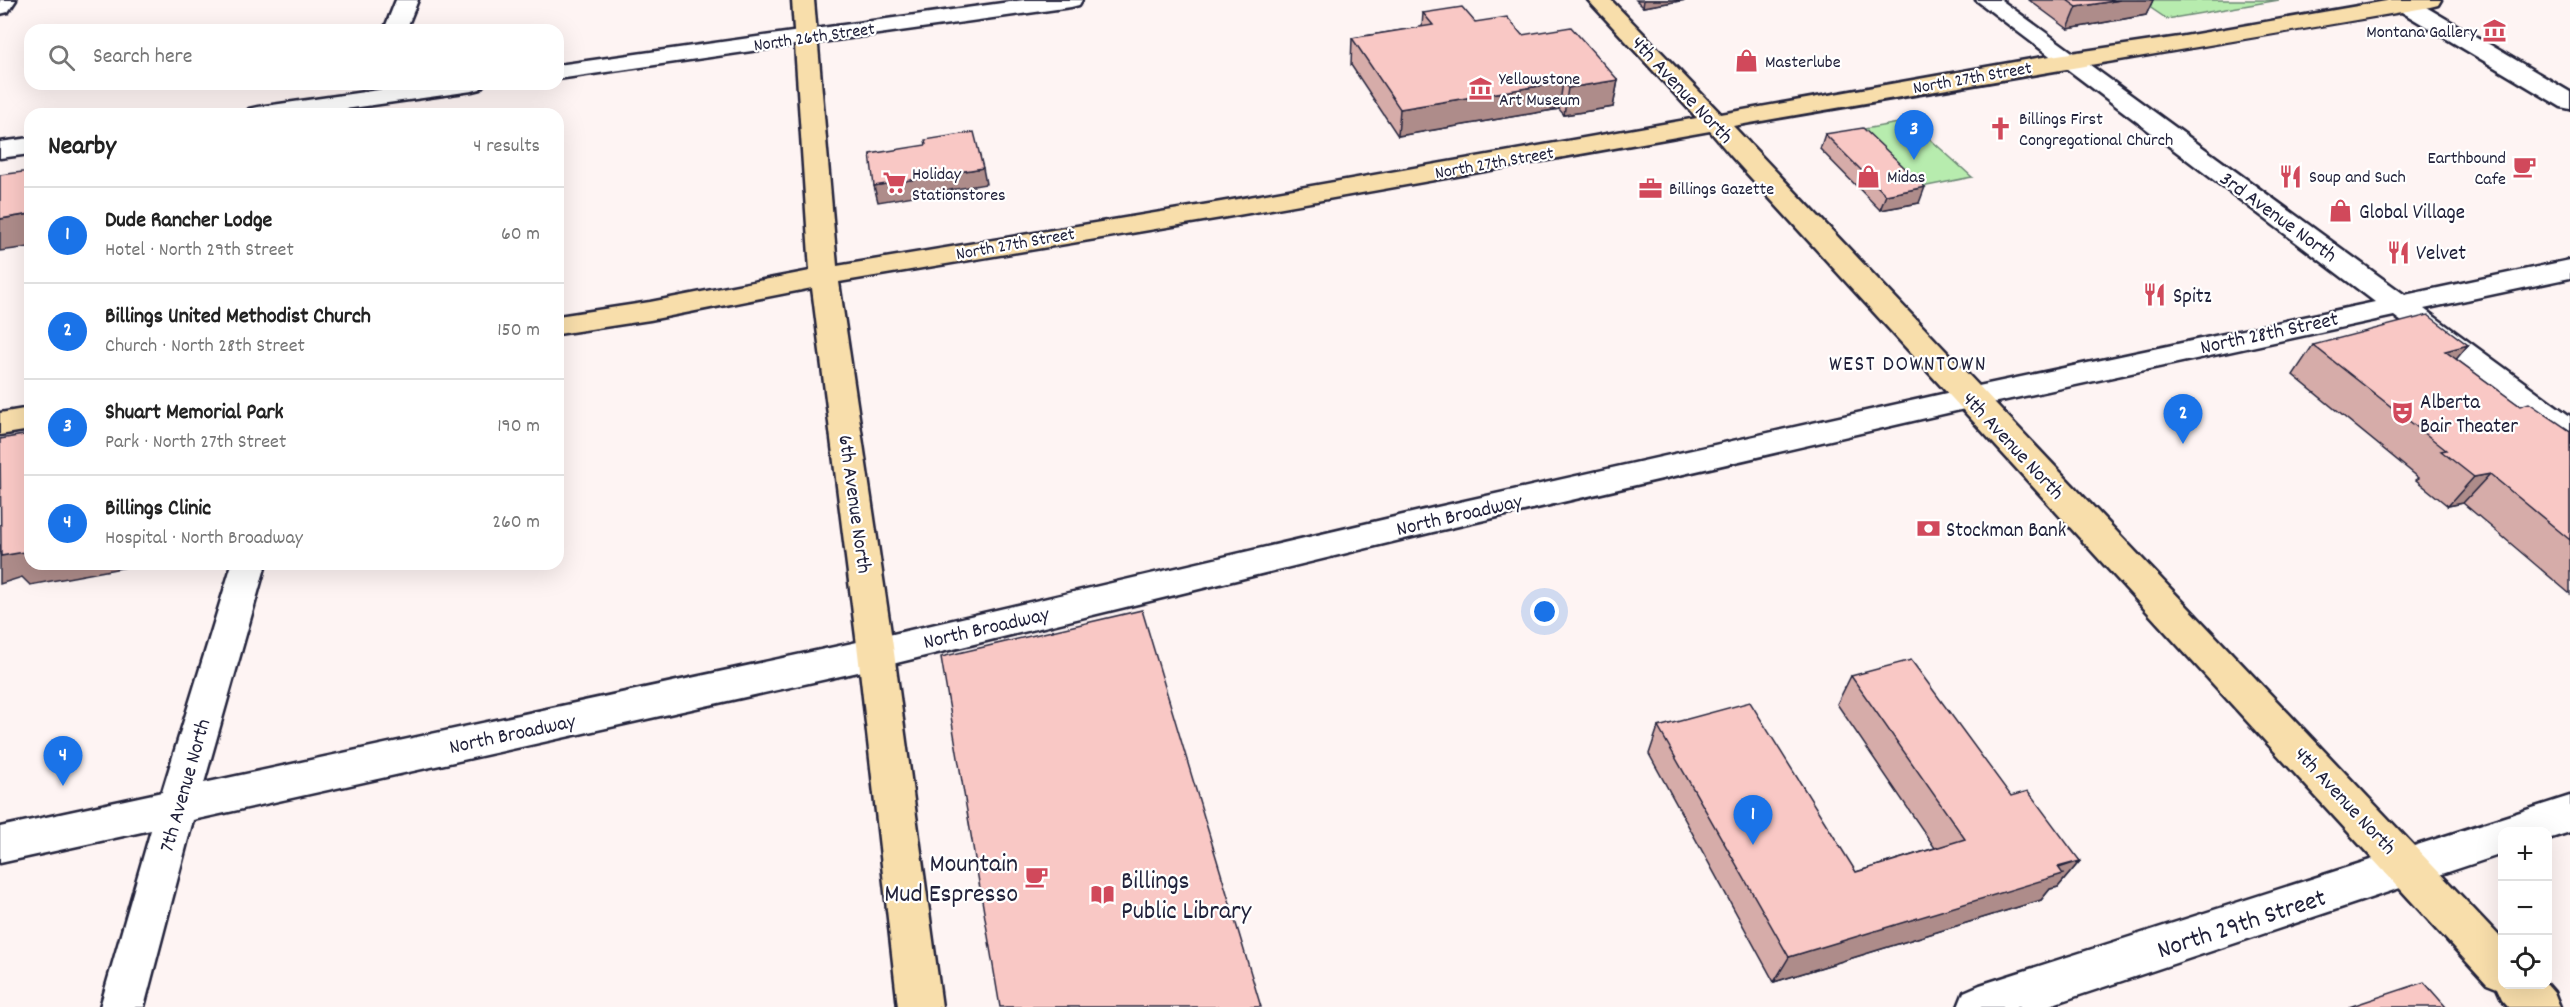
<!DOCTYPE html>
<meta charset="utf-8">
<style>
:root{--surface:#fff;--page:#f2f2f2;--text:#222;--muted:#767676;--line:#e0e0e0;--accent:#1a73e8}
body{margin:0;font-family:Dekko,sans-serif;background:var(--page);color:var(--text)}
.controls{position:absolute;right:18px;bottom:18px;display:grid;overflow:hidden;border-radius:12px;box-shadow:0 6px 24px #0002}
.controls button{width:54px;height:54px;display:grid;place-items:center;padding:0;border:0;border-bottom:2px solid var(--line);background:var(--surface);color:var(--text);font:30px sans-serif}
.you{position:absolute;left:1545px;top:612px;width:21px;height:21px;margin:-15px;border:4px solid #fff;border-radius:50%;background:#1a73e8;box-shadow:0 0 0 9px #1a73e833}
.badge{display:grid;place-items:center;width:39px;height:39px;border-radius:50%;background:var(--accent);color:#fff;font-size:20px;font-weight:700}
.pin{position:absolute;translate:-50% -50px;filter:drop-shadow(0 2px 3px #0008)}
.pin::after{content:'';position:absolute;top:32px;width:21px;height:18px;background:inherit;clip-path:polygon(0 0,100% 0,50% 100%)}
.list{margin:0;padding:0;list-style:none}
h2{display:flex;justify-content:space-between;align-items:center;height:78px;margin:0;padding:0 24px;font-size:26px}
h2 small{font-size:20px;font-weight:400;color:var(--muted)}
.list li{display:grid;grid-template-columns:39px 1fr auto;gap:18px;align-items:center;box-sizing:border-box;height:96px;padding:0 24px;border-top:2px solid var(--line)}
.list b{display:block;font-size:22px;white-space:nowrap}
.list p{margin:0;font-size:20px;white-space:nowrap;color:var(--muted)}
.list em{font-size:20px;font-style:normal;color:var(--muted)}
.icon{flex:none;width:33px;height:33px;fill:none;stroke:currentColor;stroke-width:2;stroke-linecap:round;stroke-linejoin:round}
.map{position:relative;flex:none;width:2570px;height:1007px;overflow:hidden}
.search{position:absolute;background:var(--surface);box-shadow:0 6px 24px #0002;left:24px;top:24px;width:540px;height:66px;display:flex;align-items:center;gap:15px;box-sizing:border-box;padding:0 21px;border-radius:18px;color:var(--muted);font-size:22px}
.panel{position:absolute;background:var(--surface);box-shadow:0 6px 24px #0002;left:24px;top:108px;width:540px;height:462px;border-radius:18px}
.map>svg:first-child{display:block}
.green{fill:#b7ecae;stroke:#6c8774;stroke-width:1.5}
.lines{fill:none;stroke-linecap:round;stroke-linejoin:round}
.street-casing{stroke:#22223b;stroke-width:5}
.secondary-casing{stroke:#22223b;stroke-width:5}
.primary-casing{stroke:#22223b;stroke-width:5}
.street{fill:#fff;fill-rule:evenodd}
.secondary{fill:#fff;fill-rule:evenodd}
.primary{fill:#f8deab;fill-rule:evenodd}
.wall{fill:#d6aca9;stroke:#22223b;stroke-width:1.5}
.shaded-wall{fill:#ae8c8a;stroke:#22223b;stroke-width:1.5}
.building{fill:#f9c8c5;stroke:#22223b;stroke-width:1.5}
.labels{text-anchor:middle;stroke-width:4.5;stroke-linejoin:round;paint-order:stroke}
.far-poi-label{font-size:18px;fill:#22223b;stroke:#fff;text-anchor:start}
.far-street-label{font-size:18px;fill:#22223b;stroke:#fff}
.street-label{font-size:21px;fill:#22223b;stroke:#fff}
.poi-label{font-size:21px;fill:#22223b;stroke:#fff;text-anchor:start}
.neighbourhood-label{font-size:22px;letter-spacing:1.5px;fill:#22223b;stroke:#fff}
.near-poi-label{font-size:26px;fill:#22223b;stroke:#fff;text-anchor:end}
.near-street-label{font-size:26px;fill:#22223b;stroke:#fff}
</style>
<div class="map">
<svg width="2570" height="1007" viewBox="0 0 2570 1007">
<rect width="100%" height="100%" fill="#fef4f3"/>
<filter id="ink" filterUnits="userSpaceOnUse"><feTurbulence type="fractalNoise" baseFrequency=".0167" numOctaves="2"/><feDisplacementMap in="SourceGraphic" scale="12" xChannelSelector="R" yChannelSelector="G"/><feConvolveMatrix kernelMatrix="1 2 1 2 8 2 1 2 1" color-interpolation-filters="sRGB"/></filter>
<g filter="url(#ink)">
<g class="green">
<polygon points="2139,0 2279,0 2167,19"/>
<polygon points="1910,121 1972,177 1907,190 1847,132"/>
</g>
<g class="lines">
<defs>
<g id="street">
<polygon points="0,0 16,0 8,12 0,14"/>
<polygon points="396,0 418,0 406,30 384,30"/>
<polygon points="1976,0 2001,0 2405,295 2570,260 2570,278 2424,309 2570,416 2570,443 2559,440 2394,316 1969,408 1433,532 876,668 193,820 144,1007 100,1007 151,830 0,863 0,827 162,792 232,564 266,564 204,783 876,638 1433,508 1969,388 2375,302"/>
<polygon points="2387,0 2414,0 2570,92 2570,109 2561,107 2390,5"/>
<polygon points="807,30 815,32 818,37 815,42 558,79 558,65"/>
<polygon points="421,84 484,84 480,89 472,91 310,114 246,114 249,109 258,107"/>
<polygon points="30,138 30,154 0,158 0,142"/>
</g>
<g id="secondary">
<polygon points="1024,0 1082,0 1079,5 1071,7 807,44 799,42 796,37 799,32 807,30"/>
<polygon points="2570,796 2570,832 2548,839 2548,832 2502,832 2502,854 2044,1007 1958,1007 1964,992 1980,985"/>
</g>
<g id="primary">
<path d="M 792,0 L 814,0 L 837,266 L 1221,202 L 1697,118 L 1588,0 L 1611,0 L 1721,114 L 2037,58 L 2179,37 L 2392,0 L 2441,0 L 2438,5 L 2430,7 C 2198,48 1965,85 1733,126 L 2502,939 L 2502,984 L 2547,984 L 2554,992 L 2560,1007 L 2509,1007 L 2502,999 L 2497,988 L 2487,984 L 1731,156 L 1710,131 L 1221,218 L 839,282 L 894,653 L 942,1007 L 898,1007 L 858,653 L 812,288 L 650,320 L 558,334 L 558,316 L 650,302 L 810,271 Z"/>
<polygon points="30,408 30,430 0,435 0,413"/>
</g>
</defs>
<use href="#street" class="street-casing"/>
<use href="#secondary" class="secondary-casing"/>
<use href="#primary" class="primary-casing"/>
<use href="#street" class="street"/>
<use href="#secondary" class="secondary"/>
<use href="#primary" class="primary"/>
</g>
<g class="wall">
<polygon points="1636,0 1686,0 1643,7"/>
<polygon points="2029,0 2153,0 2146,15 2068,29"/>
<polygon points="1423,13 1475,22 1522,35 1618,80 1613,107 1564,115 1559,109 1398,136 1351,65 1352,38 1422,27"/>
<polygon points="1825,134 1919,203 1880,210 1820,149"/>
<polygon points="2313,345 2468,345 2456,359 2520,406 2570,431 2570,594 2463,503 2448,506 2416,480 2419,478 2293,375"/>
<polygon points="1851,676 2011,796 2080,861 2058,887 2050,889 2041,900 1774,982 1649,754 1658,727 1856,872 1935,848 1837,704"/>
</g>
<g class="shaded-wall">
<polygon points="1644,0 1686,0 1643,7"/>
<polygon points="2120,0 2153,0 2146,15 2068,29 2077,7"/>
<polygon points="1618,80 1613,107 1564,115 1568,88"/>
<polygon points="1563,82 1559,109 1398,136 1400,109"/>
<polygon points="983,168 986,184 878,202 874,186"/>
<polygon points="1925,187 1919,203 1880,210 1886,195"/>
<polygon points="30,214 30,247 0,251 0,219"/>
<polygon points="2468,345 2444,374 2445,351"/>
<polygon points="2490,474 2463,503 2448,506 2474,477"/>
<polygon points="0,545 30,551 30,564 143,564 30,585 22,577 0,584"/>
<polygon points="2080,861 2058,887 2050,889 2041,900 1774,982 1789,957"/>
</g>
<g class="building">
<polygon points="2067,0 2120,0 2077,7"/>
<polygon points="1462,7 1475,22 1507,17 1522,35 1571,27 1618,80 1568,88 1563,82 1400,109 1352,38 1433,25 1423,13"/>
<polygon points="1863,128 1925,187 1886,195 1825,134"/>
<polygon points="974,132 983,168 874,186 870,154 926,145 925,140"/>
<polygon points="30,171 30,214 0,219 0,175"/>
<polygon points="2428,315 2468,345 2445,351 2520,406 2529,403 2570,431 2570,540 2490,474 2474,477 2441,451 2446,450 2313,345"/>
<polygon points="30,434 30,551 1,556 0,439"/>
<polygon points="1142,610 1261,1007 1000,1007 941,657"/>
<polygon points="1911,660 2011,796 2028,791 2080,861 2058,867 2063,874 1789,957 1658,727 1750,702 1856,872 1965,839 1851,676"/>
<polygon points="2424,982 2446,1007 2349,1007"/>
</g>
</g>
<defs>
<symbol id="museum-bare" viewBox="-9 -9 18 18"><path d="M0-6L6-3V-2H-6V-3ZM-5-1h2V3h-2ZM-1-1h2V3h-2ZM3-1h2V3H3ZM-6 4H6V6H-6Z" fill="#d1495b" stroke="#fff" stroke-width="2.5" paint-order="stroke"/></symbol>
<symbol id="shop-bare" viewBox="-9 -9 18 18"><path d="M-5-2.5h2.3a2.7 3.5 0 0 1 5.4 0H5L5.5 6h-11ZM-1.5-2.5h3a1.5 2.3 0 0 0-3 0Z" fill="#d1495b" stroke="#fff" stroke-width="2.5" paint-order="stroke"/></symbol>
<symbol id="church-bare" viewBox="-9 -9 18 18"><path d="M-1.2-6h2.4v3.5h3.3v2.4h-3.3V6h-2.4V-.1h-3.3v-2.4h3.3Z" fill="#d1495b" stroke="#fff" stroke-width="2.5" paint-order="stroke"/></symbol>
<symbol id="cafe-bare" viewBox="-9 -9 18 18"><path d="M-5.5-4.5H6V0H3Q3 3.5 0 3.5H-2.5Q-5.5 3.5-5.5 0ZM3-3.2v2h1.7v-2ZM-6 4.5H4V6H-6Z" fill="#d1495b" stroke="#fff" stroke-width="2.5" paint-order="stroke"/></symbol>
<symbol id="restaurant-bare" viewBox="-9 -9 18 18"><path d="M-5-6h1v4h1v-4h1v4h1v-4h1v5L-1.5 .5V6h-2V.5L-5-1ZM5-6V6H3V1.5H1.5Q1.5-4 5-6Z" fill="#d1495b" stroke="#fff" stroke-width="2.5" paint-order="stroke"/></symbol>
<symbol id="supermarket-bare" viewBox="-9 -9 18 18"><path d="M-6-5.5h2.5l.6 2H6L4.5 2H-2.5L-4.4-4H-6ZM-1.5 3.2a1.3 1.3 0 1 0 .1 0ZM3 3.2a1.3 1.3 0 1 0 .1 0Z" fill="#d1495b" stroke="#fff" stroke-width="2.5" paint-order="stroke"/></symbol>
<symbol id="office-bare" viewBox="-9 -9 18 18"><path d="M-6-3h4V-5.5h4V-3h4V5H-6ZM-1-4.5V-3h2v-1.5ZM-6 0V1H6V0Z" fill="#d1495b" stroke="#fff" stroke-width="2.5" paint-order="stroke"/></symbol>
<symbol id="theatre-bare" viewBox="-9 -9 18 18"><path d="M-5-5.5Q0-4 5-5.5V0Q5 5 0 6Q-5 5-5 0ZM-3.3-2.5H-1v1.5H-3.3ZM1-2.5H3.3v1.5H1ZM-2.8 1Q0 5.5 2.8 1Z" fill="#d1495b" stroke="#fff" stroke-width="2.5" paint-order="stroke"/></symbol>
<symbol id="bank-bare" viewBox="-9 -9 18 18"><path d="M-6-4H6V4H-6ZM0-2.3a2.3 2.3 0 1 0 0 4.6a2.3 2.3 0 1 0 0-4.6Z" fill="#d1495b" stroke="#fff" stroke-width="2.5" paint-order="stroke"/></symbol>
<symbol id="library-bare" viewBox="-9 -9 18 18"><path d="M-6-4Q-3-5.5-.7-3.5V5Q-3 3-6 4ZM6-4Q3-5.5 .7-3.5V5Q3 3 6 4Z" fill="#d1495b" stroke="#fff" stroke-width="2.5" paint-order="stroke"/></symbol>
</defs>
<g fill-rule="evenodd">
<use href="#museum-bare" x="2478" y="14" width="33" height="33"/>
<use href="#shop-bare" x="1730" y="44" width="33" height="33"/>
<use href="#museum-bare" x="1464" y="72" width="33" height="33"/>
<use href="#church-bare" x="1984" y="112" width="33" height="33"/>
<use href="#cafe-bare" x="2508" y="150" width="33" height="33"/>
<use href="#shop-bare" x="1852" y="160" width="33" height="33"/>
<use href="#restaurant-bare" x="2274" y="160" width="33" height="33"/>
<use href="#supermarket-bare" x="878" y="166" width="33" height="33"/>
<use href="#office-bare" x="1634" y="172" width="33" height="33"/>
<use href="#shop-bare" x="2324" y="194" width="33" height="33"/>
<use href="#restaurant-bare" x="2382" y="236" width="33" height="33"/>
<use href="#restaurant-bare" x="2138" y="278" width="33" height="33"/>
<use href="#theatre-bare" x="2386" y="396" width="33" height="33"/>
<use href="#bank-bare" x="1912" y="512" width="33" height="33"/>
<use href="#cafe-bare" x="1020" y="860" width="33" height="33"/>
<use href="#library-bare" x="1086" y="878" width="33" height="33"/>
</g>
<g class="labels">
<g class="far-poi-label">
<text x="2477" y="37" text-anchor="end">Montana Gallery</text>
<text x="1765" y="67">Masterlube</text>
<text x="1499" y="84">Yellowstone<tspan x="1499" dy="21">Art Museum</tspan></text>
<text x="2019" y="124">Billings First<tspan x="2019" dy="21">Congregational Church</tspan></text>
<text x="2506" y="163" text-anchor="end">Earthbound<tspan x="2506" dy="21">Cafe</tspan></text>
<text x="912" y="179">Holiday<tspan x="912" dy="21">Stationstores</tspan></text>
<text x="1887" y="182">Midas</text>
<text x="2309" y="182">Soup and Such</text>
<text x="1669" y="194">Billings Gazette</text>
</g>
<g class="far-street-label">
<text transform="translate(814 36) rotate(-8)" y="6">North 26th Street</text>
<text transform="translate(1972 77) rotate(-10)" y="6">North 27th Street</text>
<text transform="translate(1494 162) rotate(-10)" y="6">North 27th Street</text>
<text transform="translate(1015 243) rotate(-10)" y="6">North 27th Street</text>
</g>
<g class="street-label">
<text transform="translate(1683 89) rotate(47)" y="7">4th Avenue North</text>
<text transform="translate(2279 216) rotate(36)" y="7">3rd Avenue North</text>
<text transform="translate(2269 332) rotate(-12)" y="7">North 28th Street</text>
<text transform="translate(2014 445) rotate(47)" y="7">4th Avenue North</text>
<text transform="translate(856 504) rotate(82)" y="7">6th Avenue North</text>
<text transform="translate(1459 514) rotate(-13)" y="7">North Broadway</text>
<text transform="translate(986 627) rotate(-13)" y="7">North Broadway</text>
<text transform="translate(512 733) rotate(-12)" y="7">North Broadway</text>
<text transform="translate(184 785) rotate(-74)" y="7">7th Avenue North</text>
<text transform="translate(2346 800) rotate(47)" y="7">4th Avenue North</text>
</g>
<g class="poi-label">
<text x="2359" y="218">Global Village</text>
<text x="2416" y="259">Velvet</text>
<text x="2173" y="302">Spitz</text>
<text x="2420" y="408">Alberta<tspan x="2420" dy="24">Bair Theater</tspan></text>
<text x="1946" y="536">Stockman Bank</text>
</g>
<g class="neighbourhood-label">
<text x="1908" y="370">WEST DOWNTOWN</text>
</g>
<g class="near-poi-label">
<text x="1018" y="871">Mountain<tspan x="1018" dy="30">Mud Espresso</tspan></text>
<text x="1121" y="888" text-anchor="start">Billings<tspan x="1121" dy="30">Public Library</tspan></text>
</g>
<g class="near-street-label">
<text transform="translate(2241 922) rotate(-18)" y="9">North 29th Street</text>
</g>
</g>
</svg>
<div class="controls">
<button>+</button>
<button>−</button>
<button><svg class="icon" aria-label="locate" viewBox="0 0 24 24"><circle cx="12" cy="12" r="6"/><path d="M12 2v4M12 18v4M2 12h4M18 12h4"/></svg></button>
</div>
<div class="you"></div>
<div class="pin badge" style="left:1753px;top:845px">1</div>
<div class="pin badge" style="left:2183px;top:444px">2</div>
<div class="pin badge" style="left:1914px;top:160px">3</div>
<div class="pin badge" style="left:63px;top:786px">4</div>
<div class="search"><svg class="icon" aria-label="search" viewBox="0 0 24 24"><circle cx="10" cy="10" r="6"/><path d="M15 15l6 6"/></svg>Search here</div>
<section class="panel">
<h2>Nearby<small>4 results</small></h2>
<ul class="list">
<li><span class="badge">1</span><div><b>Dude Rancher Lodge</b><p>Hotel · North 29th Street</p></div><em>60 m</em></li>
<li><span class="badge">2</span><div><b>Billings United Methodist Church</b><p>Church · North 28th Street</p></div><em>150 m</em></li>
<li><span class="badge">3</span><div><b>Shuart Memorial Park</b><p>Park · North 27th Street</p></div><em>190 m</em></li>
<li><span class="badge">4</span><div><b>Billings Clinic</b><p>Hospital · North Broadway</p></div><em>260 m</em></li>
</ul>
</section>
</div>
